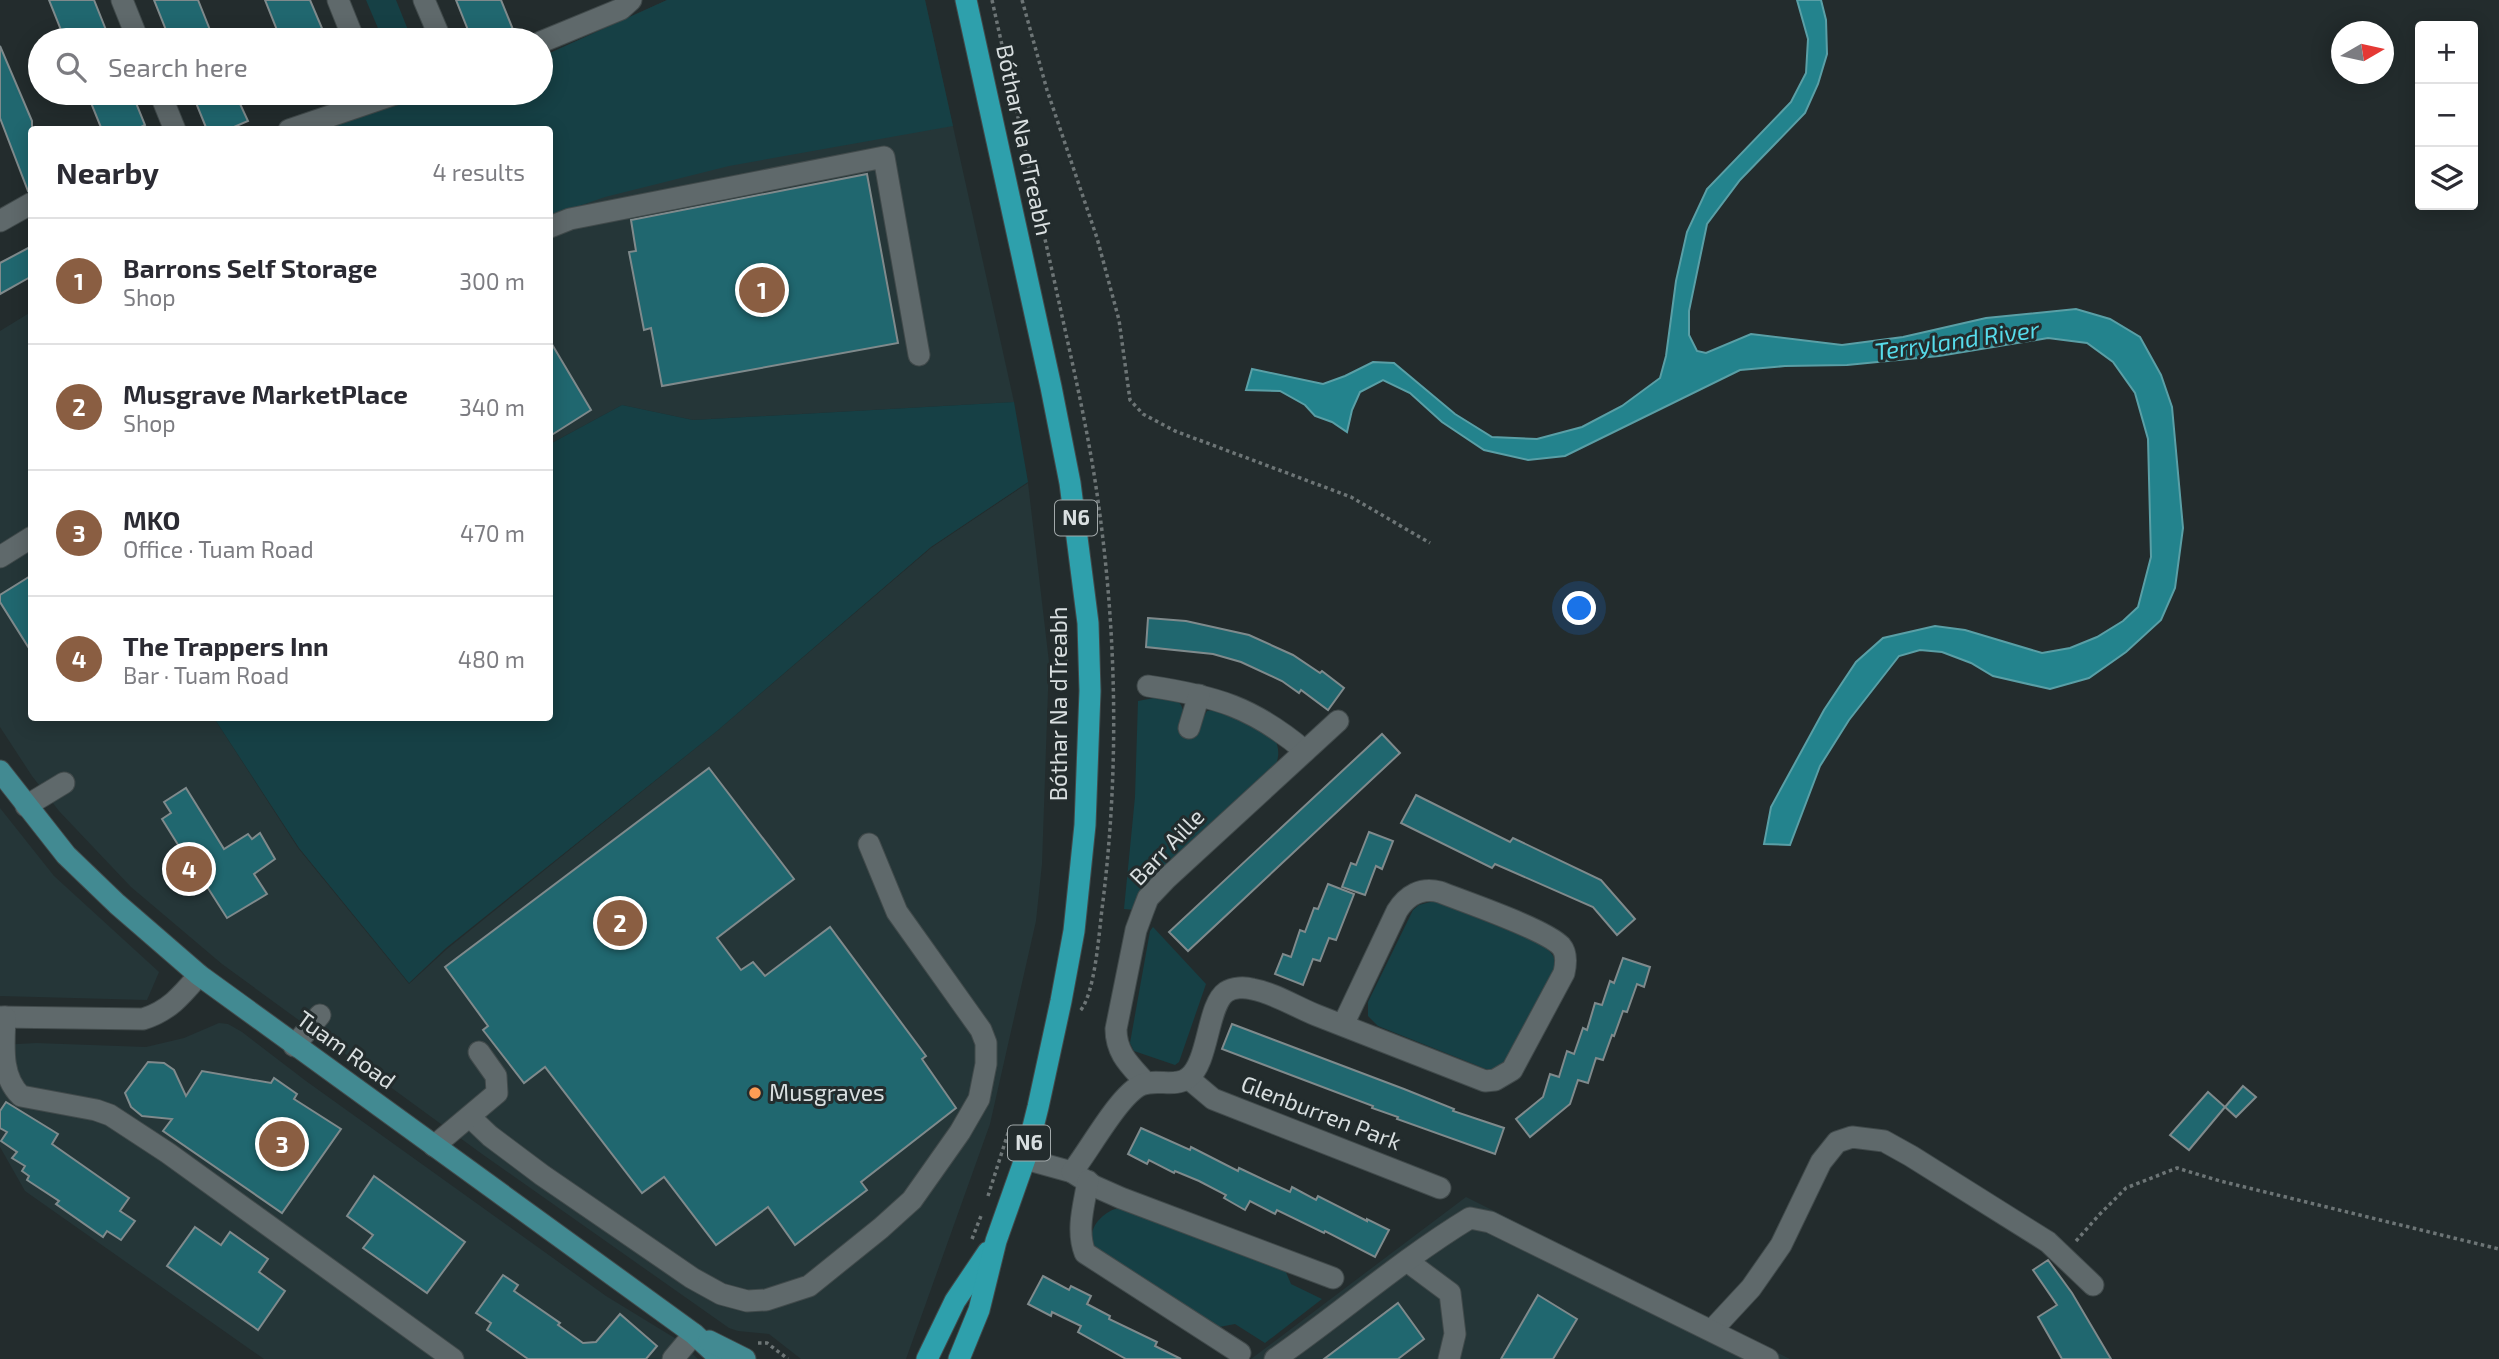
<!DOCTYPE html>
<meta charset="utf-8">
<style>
:root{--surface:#fff;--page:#f7f7f7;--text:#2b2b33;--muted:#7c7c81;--line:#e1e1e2;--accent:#8a5e42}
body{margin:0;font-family:"Exo 2",sans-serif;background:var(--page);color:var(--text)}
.controls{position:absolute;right:21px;top:21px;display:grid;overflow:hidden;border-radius:7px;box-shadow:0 4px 18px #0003}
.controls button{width:63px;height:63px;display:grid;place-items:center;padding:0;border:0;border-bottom:2px solid var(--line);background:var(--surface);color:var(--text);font:35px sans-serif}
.compass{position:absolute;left:2331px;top:21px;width:63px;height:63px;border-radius:50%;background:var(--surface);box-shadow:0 4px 18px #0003;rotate:81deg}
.you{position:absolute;left:1580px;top:609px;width:24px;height:24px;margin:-18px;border:5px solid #fff;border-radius:50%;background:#1a73e8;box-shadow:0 0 0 10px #1a73e833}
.badge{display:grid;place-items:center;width:46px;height:46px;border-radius:50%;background:var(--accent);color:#fff;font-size:23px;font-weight:700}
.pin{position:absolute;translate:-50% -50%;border:4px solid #fff;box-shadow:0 2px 7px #0006}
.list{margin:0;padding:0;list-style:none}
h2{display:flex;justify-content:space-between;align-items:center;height:91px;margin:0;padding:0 28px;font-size:30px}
h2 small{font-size:23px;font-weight:400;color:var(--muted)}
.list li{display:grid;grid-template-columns:46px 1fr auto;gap:21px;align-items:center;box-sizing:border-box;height:126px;padding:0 28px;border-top:2px solid var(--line)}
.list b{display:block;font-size:26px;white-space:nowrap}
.list p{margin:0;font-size:23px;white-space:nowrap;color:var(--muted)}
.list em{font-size:23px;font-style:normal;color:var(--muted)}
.icon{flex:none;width:38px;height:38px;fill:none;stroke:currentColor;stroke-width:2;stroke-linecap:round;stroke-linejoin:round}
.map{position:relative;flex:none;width:2499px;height:1359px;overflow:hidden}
.search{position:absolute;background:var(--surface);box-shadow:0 4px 18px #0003;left:28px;top:28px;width:525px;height:77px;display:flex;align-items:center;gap:18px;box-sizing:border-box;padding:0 24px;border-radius:38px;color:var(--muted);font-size:26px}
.panel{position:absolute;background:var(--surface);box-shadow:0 4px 18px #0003;left:28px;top:126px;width:525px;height:595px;border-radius:7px}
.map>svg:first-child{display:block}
.built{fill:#253638}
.green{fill:#164045}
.water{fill:#23838d;stroke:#5a9fa6;stroke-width:2}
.building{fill:#20676f;stroke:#7f8a8c;stroke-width:2}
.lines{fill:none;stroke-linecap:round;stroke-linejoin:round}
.minor-casing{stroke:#414a4b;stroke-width:23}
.major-casing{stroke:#414a4b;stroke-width:23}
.highway-casing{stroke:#414a4b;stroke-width:23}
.path{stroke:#6d7576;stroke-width:3.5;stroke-dasharray:3.5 3.5;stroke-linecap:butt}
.minor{stroke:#5f696b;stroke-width:21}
.major{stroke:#428a92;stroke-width:21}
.highway{stroke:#2ea0ac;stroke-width:21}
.poi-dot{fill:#fd9d55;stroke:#232c2d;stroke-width:2.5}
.labels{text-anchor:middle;stroke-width:6;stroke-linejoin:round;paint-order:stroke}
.shield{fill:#232c2d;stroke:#a2a9aa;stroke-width:2}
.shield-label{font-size:21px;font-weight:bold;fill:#d9dfe0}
.street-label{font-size:23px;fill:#d9dfe0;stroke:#232c2d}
.poi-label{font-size:23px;fill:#d9dfe0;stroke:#232c2d;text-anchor:start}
.water-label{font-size:24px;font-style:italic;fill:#57dceb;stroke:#232c2d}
</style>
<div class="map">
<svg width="2499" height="1359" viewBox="0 0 2499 1359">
<rect width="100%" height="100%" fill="#232c2d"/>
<g class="built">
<polygon points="667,0 925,0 1014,402 693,420 622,405 550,444 550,130 435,93 541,93 541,57"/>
<polygon points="31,312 32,718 214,718 298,848 409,984 447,949 717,731 931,548 1028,483 1049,662 1042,864 1036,921 990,1124 906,1359 801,1359 769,1334 738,1331 729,1328 482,1154 222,964 131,887 59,811 32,776 0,727 0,331"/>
<polygon points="0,808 54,876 159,972 147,1000 0,996"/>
<polygon points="219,1023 228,1024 242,1032 306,1081 606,1296 678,1340 698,1359 264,1359 25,1191 0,1147 0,1045 36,1043 146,1047 184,1038"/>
<polygon points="1466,1197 1790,1359 1251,1359"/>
</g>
<g class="green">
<polygon points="366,0 396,0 412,40 383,40"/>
<polygon points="667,0 925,0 953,126 729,166 605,197 550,216 550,130 320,130 435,93 541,93 541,57"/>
<polygon points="1014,402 1028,482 931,547 717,731 446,948 409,983 299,848 214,718 550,718 550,444 622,405 693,420"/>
<path d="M 1164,696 L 1177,700 C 1187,710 1183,719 1179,731 L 1194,737 L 1207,711 L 1219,709 L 1274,736 C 1279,748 1280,755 1275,767 L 1135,910 L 1124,909 L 1135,797 L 1138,701 Z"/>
<path d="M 1434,901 L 1540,943 C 1550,951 1557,956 1555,970 L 1507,1060 L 1493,1069 L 1486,1069 L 1378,1026 L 1368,1016 L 1368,1002 L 1413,910 L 1419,905 Z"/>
<polygon points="1153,927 1206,984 1179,1062 1175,1065 1134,1051 1130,1043 1150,931"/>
<path d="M 1115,1209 L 1124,1209 L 1285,1270 L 1291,1284 L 1322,1299 L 1265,1343 L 1235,1324 L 1219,1327 L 1106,1259 C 1102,1256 1096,1251 1094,1246 C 1086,1230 1101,1214 1115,1209 Z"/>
</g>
<polygon class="water" points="1797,0 1821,0 1826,20 1827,54 1818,84 1805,113 1740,180 1707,224 1689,311 1689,335 1697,351 1706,353 1751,334 1842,345 1903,337 1986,318 2076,309 2110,319 2140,337 2161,375 2172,407 2183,528 2175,588 2161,620 2126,652 2089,678 2050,689 1993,676 1971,663 1942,652 1920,650 1899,656 1849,720 1820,766 1790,845 1764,844 1771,807 1824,710 1856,662 1883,638 1935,626 1965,630 2042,653 2070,648 2097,637 2123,621 2138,607 2151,557 2148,439 2135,393 2113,362 2087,343 2048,338 1939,356 1847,365 1785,366 1740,370 1565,456 1528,460 1484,450 1442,422 1410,393 1383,380 1360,392 1352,410 1347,432 1332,422 1315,416 1305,405 1280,391 1246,390 1252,369 1323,384 1345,376 1373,362 1394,363 1455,414 1492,437 1537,439 1582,427 1622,406 1660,378 1666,356 1676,281 1687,232 1707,189 1791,102 1806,73 1808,39"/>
<g class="building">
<polygon points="49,0 94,0 110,40 65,40"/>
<polygon points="154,0 198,0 214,40 170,40"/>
<polygon points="265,0 310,0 327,40 281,40"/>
<polygon points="456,0 501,0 514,32 495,40 472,40"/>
<polygon points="0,46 32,121 32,190 28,191 0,118"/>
<polygon points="87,93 132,93 145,125 135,130 102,130"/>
<polygon points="192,93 235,93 248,121 227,130 207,130"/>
<polygon points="867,174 898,343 662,386 651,328 644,330 629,252 636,251 631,220"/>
<polygon points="32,246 32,276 0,294 0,263"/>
<polygon points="550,341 591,410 550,436"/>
<polygon points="32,575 32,653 0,602 0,595"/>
<polygon points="1148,618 1186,621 1249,635 1293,655 1320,673 1322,671 1344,688 1328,710 1301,690 1299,693 1282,681 1241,662 1213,654 1146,647"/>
<polygon points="1382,734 1400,753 1188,951 1169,932"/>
<polygon points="709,768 794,879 717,938 741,970 753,962 765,976 830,927 926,1056 922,1059 956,1108 861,1182 867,1190 795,1245 768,1207 716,1245 664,1177 642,1193 545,1067 524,1083 483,1030 488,1026 445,967"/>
<polygon points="186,788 224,849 248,834 252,839 260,833 275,859 254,874 267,894 227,918 192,863 190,864 162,819 171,813 164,802"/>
<polygon points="1416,795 1510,842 1513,838 1601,880 1635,919 1617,935 1593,907 1495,864 1492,868 1401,823"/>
<polygon points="1369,832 1393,841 1382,869 1376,866 1365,895 1342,887 1351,863 1356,865"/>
<polygon points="1328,884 1354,894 1336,940 1329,938 1320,961 1313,959 1303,985 1275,974 1283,954 1291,957 1300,930 1305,932 1314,908 1318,909"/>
<polygon points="1623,958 1650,967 1644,987 1637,984 1627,1012 1623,1011 1614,1036 1612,1035 1603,1060 1596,1058 1588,1083 1578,1080 1570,1104 1530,1137 1516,1119 1543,1097 1550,1074 1559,1077 1567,1051 1574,1054 1583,1028 1587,1030 1595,1003 1602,1005 1610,981 1614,983"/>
<polygon points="1232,1024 1404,1089 1454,1109 1453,1111 1504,1128 1495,1154 1397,1119 1398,1117 1372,1108 1373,1106 1222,1049"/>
<polygon points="148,1062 164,1063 174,1070 186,1096 202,1071 271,1083 274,1078 297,1094 294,1099 341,1129 282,1213 163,1131 172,1119 142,1116 131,1107 125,1093"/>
<polygon points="2243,1086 2256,1097 2236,1117 2225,1107"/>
<polygon points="2208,1092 2225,1107 2189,1150 2170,1135"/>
<polygon points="6,1102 58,1134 52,1144 129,1198 120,1211 135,1221 121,1240 107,1231 103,1237 56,1204 59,1201 27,1180 29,1176 22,1171 25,1166 12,1158 17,1152 1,1141 7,1132 0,1128 0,1111"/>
<polygon points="1141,1128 1190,1150 1191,1147 1238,1171 1239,1168 1290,1192 1292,1187 1316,1200 1318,1196 1367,1221 1367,1219 1389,1230 1375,1257 1325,1231 1324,1233 1277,1210 1275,1214 1250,1201 1245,1210 1224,1198 1226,1195 1199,1181 1175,1171 1174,1173 1149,1160 1147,1164 1128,1154"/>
<polygon points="374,1176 465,1242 427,1293 363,1248 373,1235 347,1216"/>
<polygon points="195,1227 221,1245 230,1232 268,1259 259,1272 285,1291 258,1330 167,1266"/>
<polygon points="2048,1260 2072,1293 2111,1359 2062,1359 2038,1317 2057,1305 2033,1270"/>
<polygon points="503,1275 518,1285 514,1291 560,1323 558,1325 583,1343 596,1342 620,1314 657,1346 646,1359 528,1359 487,1330 491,1323 476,1313"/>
<polygon points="1043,1276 1069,1290 1071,1286 1091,1296 1087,1304 1110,1316 1109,1319 1157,1342 1155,1346 1181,1359 1126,1359 1078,1332 1081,1326 1052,1312 1051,1316 1028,1304"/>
<polygon points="1538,1295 1577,1319 1553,1359 1501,1359"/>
<polygon points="1398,1303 1424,1339 1398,1359 1324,1359"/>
</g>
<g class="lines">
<defs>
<g id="minor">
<polyline points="122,0 138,40"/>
<polyline points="338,0 354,40"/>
<polyline points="424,0 441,40"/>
<polyline points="541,42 621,9 631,0"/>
<polyline points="160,93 175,130"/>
<polyline points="289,130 398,93"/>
<polyline points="0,221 32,203"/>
<polyline points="550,227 570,219 884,157 919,355"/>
<polyline points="0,557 32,537"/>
<path d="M 1148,686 C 1215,696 1253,707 1305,751"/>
<polyline points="1189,728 1199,695"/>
<polyline points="26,806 64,783"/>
<path d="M 0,1017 L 143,1019 C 169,1011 182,995 199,975"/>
<path d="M 5,1017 C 4,1045 0,1076 21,1096 L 96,1110 L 110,1115 L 168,1153 L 453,1359"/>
<polyline points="294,1046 320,1015"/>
<polyline points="1188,1078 1213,1099 1440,1188"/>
<path d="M 1146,1083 C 1131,1066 1116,1054 1116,1029 L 1136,930 L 1143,911 L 1148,898 L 1166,879 L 1338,721"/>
<polyline points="470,1117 490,1136 542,1175 692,1278 721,1294 747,1301 766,1300 809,1286 881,1228 912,1200 960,1132 979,1099 986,1064 986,1043 981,1030 897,912 869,844"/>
<polyline points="434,1146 497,1093 496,1076 479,1052"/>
<polyline points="1025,1159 1072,1172 1094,1186 1121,1198 1333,1278"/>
<path d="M 1072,1172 C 1089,1151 1119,1095 1141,1085 C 1156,1078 1175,1088 1188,1078 C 1209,1063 1207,1005 1226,992 C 1233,987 1245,987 1252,989 C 1274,993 1296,1007 1316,1015 C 1373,1037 1429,1059 1485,1081 L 1495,1080 L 1512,1070 L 1564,973 C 1566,964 1567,953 1561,946 C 1545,929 1465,902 1440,892 C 1421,887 1407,895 1397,911 L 1343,1025"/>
<path d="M 1088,1181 C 1084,1205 1076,1230 1085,1253 L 1240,1353"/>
<polyline points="1407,1261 1450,1293 1455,1334 1449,1359"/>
<polyline points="1712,1330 1751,1288 1781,1245 1821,1162 1837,1142 1852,1137 1884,1141 1911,1156 2048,1242 2093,1285"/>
<polyline points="673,1359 694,1334"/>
<path d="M 1275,1359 C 1341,1313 1401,1260 1470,1218 L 1490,1222 L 1768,1359"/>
</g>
<g id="major">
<polyline points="0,771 66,855 117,904 199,975 694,1334 721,1359"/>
<polyline points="709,1341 745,1359"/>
</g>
<g id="highway">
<polyline points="927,1359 955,1301 988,1252"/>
<polyline points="959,1359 979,1310 996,1241 1025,1159 1038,1107 1061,1001 1074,931 1085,825 1090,691 1088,623 1070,483 1051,387 966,0"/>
</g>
</defs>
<use href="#minor" class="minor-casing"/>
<use href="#major" class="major-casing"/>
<use href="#highway" class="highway-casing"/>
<g class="path">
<path d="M 992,0 C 1013,95 1034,190 1055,284 C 1071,358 1089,432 1099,508 C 1117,640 1119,776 1102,909 C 1099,933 1095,994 1080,1011"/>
<polyline points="1022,0 1047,90 1097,238 1119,320 1130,400 1143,414 1175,431 1351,497 1430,543"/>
<polyline points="1064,611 1067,673"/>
<polyline points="988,1196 1009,1130"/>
<polyline points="972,1239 981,1216"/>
<polyline points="2076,1241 2099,1215 2126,1188 2177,1168 2220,1181 2499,1249"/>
<polyline points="758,1343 767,1343 788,1359"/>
</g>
<use href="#minor" class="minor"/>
<use href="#major" class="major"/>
<use href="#highway" class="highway"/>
</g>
<circle class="poi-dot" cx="755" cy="1093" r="7"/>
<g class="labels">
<g class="shield">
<rect x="1055" y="500.5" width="42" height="35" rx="5"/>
<rect x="1008" y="1125.5" width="42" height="35" rx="5"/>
</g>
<g class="shield-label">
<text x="1076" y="525">N6</text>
<text x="1029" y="1150">N6</text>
</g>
<g class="street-label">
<text transform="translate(1024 140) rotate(78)" y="8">Bóthar Na dTreabh</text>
<text transform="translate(1059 704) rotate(-90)" y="8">Bóthar Na dTreabh</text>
<text transform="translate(1167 847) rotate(-46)" y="8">Barr Aille</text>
<text transform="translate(346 1050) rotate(36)" y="8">Tuam Road</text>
<text transform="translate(1321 1113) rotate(21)" y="8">Glenburren Park</text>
</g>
<g class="poi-label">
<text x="769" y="1101">Musgraves</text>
</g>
<g class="water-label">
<text transform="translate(1957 341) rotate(-8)" y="8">Terryland River</text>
</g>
</g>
</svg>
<div class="controls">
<button>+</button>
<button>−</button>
<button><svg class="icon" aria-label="layers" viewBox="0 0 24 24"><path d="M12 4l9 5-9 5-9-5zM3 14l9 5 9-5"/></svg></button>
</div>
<svg class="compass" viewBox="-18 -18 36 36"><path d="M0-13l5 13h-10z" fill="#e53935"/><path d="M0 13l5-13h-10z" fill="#7c7c81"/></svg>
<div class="you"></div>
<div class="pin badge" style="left:762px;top:290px">1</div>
<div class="pin badge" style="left:620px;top:923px">2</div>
<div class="pin badge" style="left:282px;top:1144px">3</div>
<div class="pin badge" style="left:189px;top:869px">4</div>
<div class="search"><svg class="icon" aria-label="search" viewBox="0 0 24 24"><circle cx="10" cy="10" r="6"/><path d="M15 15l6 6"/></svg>Search here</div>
<section class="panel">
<h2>Nearby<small>4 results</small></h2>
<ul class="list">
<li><span class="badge">1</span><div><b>Barrons Self Storage</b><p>Shop</p></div><em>300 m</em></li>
<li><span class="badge">2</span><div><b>Musgrave MarketPlace</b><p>Shop</p></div><em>340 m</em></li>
<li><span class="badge">3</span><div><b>MKO</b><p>Office · Tuam Road</p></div><em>470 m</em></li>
<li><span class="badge">4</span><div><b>The Trappers Inn</b><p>Bar · Tuam Road</p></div><em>480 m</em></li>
</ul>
</section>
</div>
